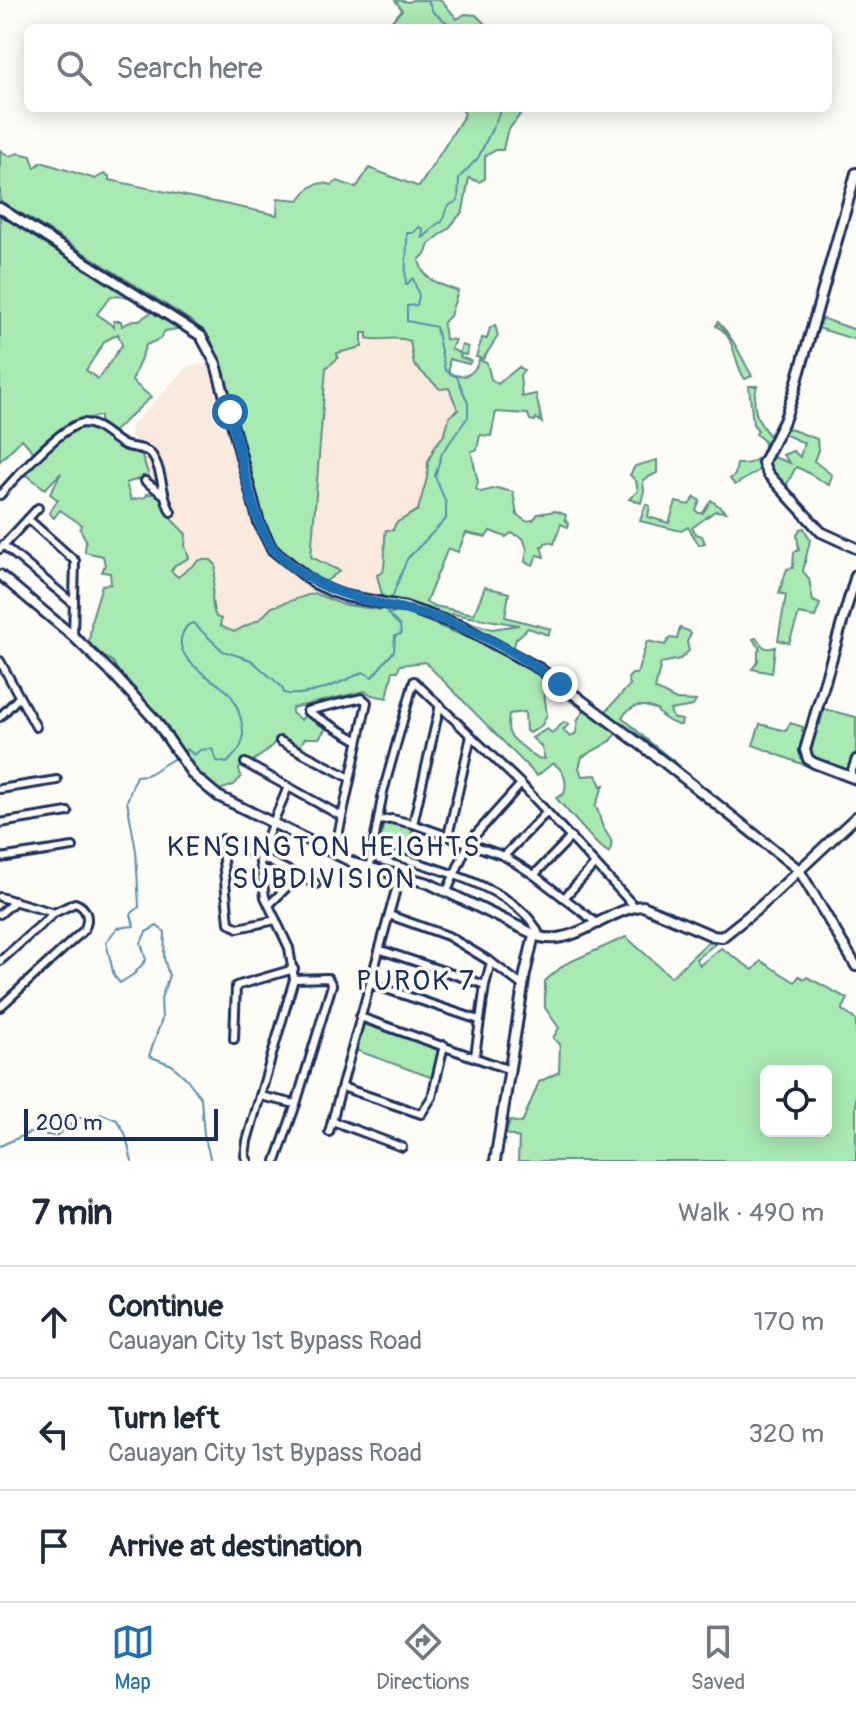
<!DOCTYPE html>
<meta charset="utf-8">
<style>
:root{--surface:#fff;--page:#f2f2f3;--text:#1f2937;--muted:#747a83;--line:#e0e1e3;--accent:#1f6fb2}
body{margin:0;font-family:Pangolin,sans-serif;background:var(--page);color:var(--text)}
.controls{position:absolute;right:24px;bottom:24px;display:grid;overflow:hidden;border-radius:12px;box-shadow:0 4px 20px #0003}
.controls button{width:72px;height:72px;display:grid;place-items:center;padding:0;border:0;border-bottom:2px solid var(--line);background:var(--surface);color:var(--text);font:40px sans-serif}
.scale{position:absolute;left:24px;bottom:20px;width:194px;box-sizing:border-box;padding-left:8px;border:4px solid #1b2f5e;border-top:0;font-size:22px;line-height:28px;white-space:nowrap;color:#1b2f5e;-webkit-text-stroke:6px #fdfcf7;paint-order:stroke}
.stop{position:absolute;width:24px;height:24px;margin:-18px;border:6px solid #1f6fb2;border-radius:50%;background:#fff}
.stop.end{background:#1f6fb2;border-color:#fff;box-shadow:0 2px 8px #0008}
.list{margin:0;padding:0;list-style:none}
h2{display:flex;justify-content:space-between;align-items:center;height:104px;margin:0;padding:0 32px;font-size:34px}
h2 small{font-size:26px;font-weight:400;color:var(--muted)}
.list li{display:grid;grid-template-columns:52px 1fr auto;gap:24px;align-items:center;box-sizing:border-box;height:112px;padding:0 32px;border-top:2px solid var(--line)}
.list b{display:block;font-size:30px;white-space:nowrap}
.list p{margin:0;font-size:26px;white-space:nowrap;color:var(--muted)}
.list em{font-size:26px;font-style:normal;color:var(--muted)}
.icon{flex:none;width:44px;height:44px;fill:none;stroke:currentColor;stroke-width:2;stroke-linecap:round;stroke-linejoin:round}
.map{position:relative;flex:none;width:856px;height:1161px;overflow:hidden}
.search{position:absolute;background:var(--surface);box-shadow:0 4px 20px #0003;left:24px;right:24px;top:24px;height:88px;display:flex;align-items:center;gap:20px;box-sizing:border-box;padding:0 28px;border-radius:12px;color:var(--muted);font-size:30px}
.sheet{height:440px;background:var(--surface)}
nav{display:flex;justify-content:space-around;align-items:center;box-sizing:border-box;height:112px;border-top:2px solid var(--line);background:var(--surface);font-size:22px;color:var(--muted)}
nav a{display:grid;justify-items:center;gap:4px}
nav .on{color:var(--accent)}
.map>svg:first-child{display:block}
.built{fill:#f9eadd}
.green{fill:#a9eab3;stroke:#628c88;stroke-width:2;fill-rule:evenodd}
.lines{fill:none;stroke-linecap:round;stroke-linejoin:round}
.stream{stroke:#588ead;stroke-width:2}
.street-casing{stroke:#1b2f5e;stroke-width:12}
.secondary-casing{stroke:#1b2f5e;stroke-width:14}
.street{stroke:#fdfcf7;stroke-width:6}
.secondary{stroke:#fdfcf7;stroke-width:8}
.route{stroke:#1f6fb2;stroke-width:10}
.labels{text-anchor:middle;stroke-width:7;stroke-linejoin:round;paint-order:stroke}
.neighbourhood-label{font-size:28px;letter-spacing:2px;fill:#1b2f5e;stroke:#fdfcf7}
</style>
<div class="map">
<svg width="856" height="1161" viewBox="0 0 856 1161">
<rect width="100%" height="100%" fill="#fdfcf7"/>
<filter id="ink" filterUnits="userSpaceOnUse"><feTurbulence type="fractalNoise" baseFrequency=".0125" numOctaves="2"/><feDisplacementMap in="SourceGraphic" scale="16" xChannelSelector="R" yChannelSelector="G"/><feConvolveMatrix kernelMatrix="1 2 1 2 8 2 1 2 1" color-interpolation-filters="sRGB"/></filter>
<g filter="url(#ink)">
<polygon class="built" points="361,333 388,338 397,336 410,341 449,388 458,410 450,417 444,435 435,446 428,462 427,478 418,510 393,530 386,530 384,539 387,559 379,589 383,599 348,595 322,584 314,593 272,607 261,622 238,636 181,609 147,500 153,490 141,453 129,429 188,366 220,361 263,522 278,549 339,570 311,557 326,368 336,353 362,347"/>
<g class="green">
<polygon points="395,0 409,2 412,0 441,0 457,19 465,14 476,15 489,28 385,28 402,10"/>
<path d="M 461,108 L 525,108 L 507,132 L 503,150 L 496,150 L 485,156 L 485,179 L 479,182 L 469,178 L 463,211 L 449,228 L 429,244 L 426,253 L 419,260 C 423,281 439,284 458,291 L 450,316 L 443,323 L 445,339 L 455,340 L 451,349 L 459,353 L 462,345 L 468,347 L 466,355 L 461,354 L 460,357 L 471,361 L 469,364 L 449,359 L 449,373 C 464,380 474,375 479,360 L 487,363 L 491,379 L 498,384 L 519,367 L 524,370 L 520,375 L 522,397 L 536,394 L 542,423 L 536,418 L 535,421 L 530,420 L 528,414 L 496,412 L 491,436 L 480,435 L 477,450 L 471,451 L 478,482 L 476,489 L 481,492 L 497,488 L 513,492 L 517,515 L 526,521 L 533,520 L 538,514 L 555,511 L 566,515 L 565,519 L 569,524 L 568,527 L 561,524 L 554,544 L 549,542 L 545,543 L 544,546 L 541,546 L 544,557 L 537,555 L 533,565 L 525,562 L 527,549 L 523,538 L 511,533 L 506,537 L 490,531 L 486,537 L 466,533 L 458,552 L 448,548 L 426,602 L 434,606 L 474,614 L 485,587 L 509,593 L 505,617 L 551,629 L 548,635 L 528,628 L 516,639 L 513,650 L 390,603 L 387,613 L 407,613 L 508,654 L 534,668 L 618,731 L 611,741 L 582,757 L 579,768 L 582,776 L 596,775 L 601,786 L 604,785 L 595,806 C 600,812 599,818 602,825 C 607,837 616,839 609,853 L 596,843 L 556,798 L 564,794 C 568,781 565,771 553,763 L 537,776 L 425,662 L 400,665 L 398,671 L 393,671 L 387,698 L 372,695 L 365,691 L 292,708 L 292,713 L 301,720 L 305,715 L 327,727 L 319,738 L 305,738 L 300,746 L 277,738 C 269,754 254,759 239,769 L 241,777 L 234,785 L 220,790 L 195,771 L 169,730 L 122,679 L 113,662 L 97,652 L 89,642 L 92,618 L 102,585 L 111,584 L 110,573 L 102,572 L 105,565 L 103,556 L 85,552 L 86,540 L 80,529 L 82,525 L 60,510 L 54,518 L 49,513 L 58,500 L 50,494 L 61,473 L 45,489 L 24,473 L 32,461 L 80,426 C 104,428 119,446 141,453 L 150,479 L 139,479 L 126,483 L 131,500 L 146,497 L 147,494 L 158,494 L 173,521 L 186,534 L 185,546 L 189,558 L 175,565 L 171,571 L 178,577 L 200,560 L 211,560 L 216,565 C 215,584 208,598 216,617 L 221,619 L 220,626 L 234,632 L 260,619 L 272,607 L 314,593 L 341,604 L 381,610 L 383,599 L 377,575 L 383,572 C 387,557 383,544 386,530 L 393,530 L 396,523 L 418,510 L 427,478 L 428,462 L 435,446 L 444,435 L 450,416 L 458,410 L 449,388 L 440,389 L 414,365 L 410,341 C 393,335 383,342 367,338 L 367,333 L 362,333 L 362,347 L 337,353 L 338,358 L 326,368 L 311,557 L 340,571 L 322,584 L 278,549 L 263,522 L 220,361 L 211,340 L 193,322 L 24,215 L 0,204 L 0,150 L 9,156 L 19,153 L 31,156 L 35,168 L 41,162 L 95,179 L 104,174 L 109,176 L 109,180 L 277,215 L 278,198 L 299,200 C 308,188 316,179 332,185 L 338,181 L 356,188 L 369,168 L 419,187 L 465,114 ZM 452,614 L 519,625 L 492,629 L 452,617 ZM 543,685 L 549,685 L 584,711 L 578,719 L 576,733 L 570,737 L 563,730 L 569,724 L 564,722 L 552,733 L 547,729 L 532,738 L 541,746 L 545,759 C 533,759 532,754 523,747 C 509,736 506,734 509,714 L 525,712 L 526,731 L 530,733 L 542,725 L 547,715 Z"/>
<path d="M 0,214 L 13,220 L 130,297 L 111,296 L 97,314 L 114,327 L 114,321 L 121,321 L 122,326 L 134,320 L 139,320 L 154,311 L 156,315 L 183,328 L 165,331 L 160,339 L 146,345 L 132,381 L 151,397 L 113,432 L 100,423 L 100,416 C 68,421 58,432 36,455 L 22,439 L 0,461 ZM 118,334 L 122,345 L 98,379 L 86,370 L 105,341 Z"/>
<polygon points="821,318 856,330 856,340 818,328"/>
<path d="M 718,322 C 734,338 741,357 752,376 L 745,379 C 733,363 736,335 716,326 Z"/>
<polygon points="495,325 498,336 483,359 476,357 482,338 487,339 490,328"/>
<path d="M 749,386 L 757,386 C 751,406 756,420 769,435 L 780,426 L 761,469 L 735,485 L 730,479 L 735,475 L 737,464 C 753,465 765,458 764,441 L 756,434 L 758,430 L 753,424 Z"/>
<path d="M 787,428 L 817,439 L 818,450 L 814,461 L 832,475 L 829,485 C 816,479 808,471 796,467 L 785,488 L 767,466 L 773,457 L 790,463 L 783,455 L 793,451 L 800,457 L 804,443 L 784,434 Z"/>
<polygon points="657,460 657,473 643,480 644,491 641,503 629,499 638,491 636,481 630,475 635,466"/>
<polygon points="695,497 700,501 696,510 698,513 703,513 711,500 726,512 715,511 692,528 696,534 702,536 705,543 699,545 688,527 681,531 640,521 646,504 650,506 648,517 669,523 676,502 689,505"/>
<polygon points="804,528 810,540 803,571 809,579 813,601 820,604 815,617 799,614 789,643 778,640 786,595 779,593 787,569 793,568 794,552 799,550 797,535 800,529"/>
<path d="M 680,628 L 689,631 L 691,634 L 687,642 L 689,651 L 680,659 L 661,663 L 655,689 L 676,700 L 696,701 L 693,706 L 670,710 L 673,718 L 682,720 L 681,725 C 674,725 660,717 657,710 C 642,704 633,703 622,717 L 646,739 L 680,766 L 678,769 L 606,711 L 630,685 L 628,678 L 632,674 L 637,674 L 647,641 L 665,645 L 670,638 L 677,639 Z"/>
<path d="M 756,638 C 762,646 766,651 775,647 L 772,673 L 752,669 L 758,661 L 758,651 L 760,649 L 753,639 Z"/>
<path d="M 824,709 L 856,717 L 856,755 L 850,775 C 837,772 808,768 809,749 C 810,741 814,732 816,724 L 820,724 Z"/>
<polygon points="790,723 803,727 802,731 808,732 804,760 812,768 753,745 760,724 786,731"/>
<polygon points="383,825 399,825 413,829 403,857 379,849"/>
<path d="M 626,937 L 671,977 L 709,941 L 715,944 L 696,959 L 700,965 L 721,948 L 753,970 L 761,961 L 795,982 L 799,976 L 805,979 L 807,977 L 848,999 L 842,1010 L 856,1020 L 856,1161 L 518,1161 L 519,1138 L 506,1134 L 510,1121 L 522,1123 L 539,1082 L 559,1072 L 560,1044 L 553,1038 L 559,1028 L 545,1008 L 545,981 L 565,964 ZM 826,1071 L 826,1131 L 766,1131 L 766,1071 Z"/>
<polygon points="364,1024 441,1050 433,1078 355,1050"/>
</g>
<g class="lines">
<g class="stream">
<polyline points="428,0 433,12 454,28"/>
<path d="M 391,600 L 407,559 L 446,519 L 446,503 L 435,476 L 442,453 L 468,417 L 468,403 L 457,377 L 445,370 L 436,327 L 407,321 L 407,306 L 417,305 L 419,296 L 413,278 L 406,285 C 404,267 408,251 407,233 L 413,233 L 419,227 L 423,229 L 422,238 C 431,234 432,224 442,222 L 447,207 L 458,200 L 459,178 L 478,158 L 502,108"/>
<path d="M 184,752 L 187,749 L 194,755 L 200,750 L 212,749 L 217,761 L 227,763 C 233,757 240,750 242,743 C 246,729 237,700 227,691 C 209,676 163,654 188,625 L 193,623 L 223,651 L 251,660 L 282,687 L 284,693 C 306,699 343,682 363,672 L 372,677 L 394,651 L 395,636 L 401,634 L 400,626 L 387,613 L 389,606"/>
<polyline points="178,756 147,775 136,776 127,801 136,851 139,907 131,914 134,926 117,928 106,942 114,976 120,983 134,974 146,960 141,943 146,932 157,926 165,932 164,958 169,976 161,998 162,1019 149,1056 172,1065 187,1079 201,1098 204,1135 211,1161"/>
<polyline points="0,1146 29,1133 56,1136 80,1118 94,1117 102,1114 117,1120 125,1133 132,1161"/>
</g>
<defs>
<g id="street">
<polyline points="145,481 163,494"/>
<path d="M 0,495 C 14,479 64,423 84,423 C 99,424 110,437 122,444 C 131,449 143,446 151,454 C 163,469 161,495 171,512"/>
<polyline points="28,519 75,561 73,636"/>
<polyline points="3,545 74,604"/>
<polyline points="0,549 38,508"/>
<polyline points="0,661 36,727"/>
<polyline points="307,711 362,698 367,702 334,854"/>
<polyline points="308,712 357,740"/>
<polyline points="0,717 19,697"/>
<polyline points="280,741 350,778"/>
<polyline points="245,763 341,816"/>
<polyline points="850,776 856,759"/>
<polyline points="0,789 57,780"/>
<polyline points="378,821 392,819 413,824 504,856 534,875 598,924"/>
<polyline points="0,823 68,812"/>
<polyline points="413,824 440,705"/>
<polyline points="448,836 471,736"/>
<path d="M 373,849 C 420,864 523,887 540,937"/>
<polyline points="504,856 547,812"/>
<polyline points="0,858 73,847"/>
<polyline points="369,870 383,792 414,681 521,784 634,906"/>
<polyline points="534,875 571,837"/>
<polyline points="447,891 469,842 521,784"/>
<polyline points="0,897 54,913"/>
<polyline points="564,898 595,864"/>
<polyline points="269,905 297,877"/>
<polyline points="0,914 15,901"/>
<polyline points="389,915 448,936 491,962 485,985 475,1056"/>
<polyline points="276,920 238,928 229,923 222,850 223,839 316,884"/>
<polyline points="381,950 485,985"/>
<path d="M 0,961 L 54,913 L 75,903 C 87,907 90,919 84,930 L 0,1007"/>
<polyline points="491,962 523,986"/>
<polyline points="371,984 479,1020"/>
<polyline points="360,1017 510,1070"/>
<polyline points="234,1039 236,986 294,969"/>
<polyline points="342,1087 421,1114 432,1097 444,1045"/>
<polyline points="260,1096 296,1104"/>
<polyline points="332,1121 402,1147"/>
<polyline points="329,1132 400,875"/>
<polyline points="248,1161 245,1156 247,1141 294,979 289,948 265,897 259,856 288,787"/>
<polyline points="276,1161 296,1104 332,985 328,978 294,979"/>
</g>
<g id="secondary">
<polyline points="856,173 794,392 784,421 763,463 768,474 821,532 856,548"/>
<polyline points="0,208 201,336 216,364 259,523 272,549 314,583 331,591 345,596 406,607 461,626 540,669 665,763 799,870 856,966"/>
<path d="M 0,575 L 73,636 L 116,677 L 156,721 L 193,775 L 218,796 L 356,864 L 428,883 L 540,937 C 575,946 610,908 643,906 L 713,936 L 722,937 L 761,906 L 856,817"/>
<polyline points="856,575 805,750 808,759 814,763 856,779"/>
<polyline points="495,1161 525,974 534,935"/>
</g>
</defs>
<use href="#street" class="street-casing"/>
<use href="#secondary" class="secondary-casing"/>
<use href="#street" class="street"/>
<use href="#secondary" class="secondary"/>
</g>
</g>
<g class="lines" filter="url(#ink)">
<path class="route" d="M 230,412 C 239,446 252,519 271,546 C 276,554 286,561 293,567 C 345,607 400,601 459,626 C 495,640 530,662 560,684"/>
</g>
<g class="labels">
<g class="neighbourhood-label">
<text x="324" y="856">KENSINGTON HEIGHTS<tspan x="324" dy="32">SUBDIVISION</tspan></text>
<text x="416" y="990">PUROK 7</text>
</g>
</g>
</svg>
<div class="controls">
<button><svg class="icon" aria-label="locate" viewBox="0 0 24 24"><circle cx="12" cy="12" r="6"/><path d="M12 2v4M12 18v4M2 12h4M18 12h4"/></svg></button>
</div>
<div class="scale">200 m</div>
<div class="stop" style="left:230px;top:412px"></div>
<div class="stop end" style="left:560px;top:684px"></div>
<div class="search"><svg class="icon" aria-label="search" viewBox="0 0 24 24"><circle cx="10" cy="10" r="6"/><path d="M15 15l6 6"/></svg>Search here</div>
</div>
<section class="sheet">
<h2>7 min<small>Walk · 490 m</small></h2>
<ul class="list">
<li><svg class="icon" aria-label="ahead" viewBox="0 0 24 24"><path d="M12 20V5M6 11l6-6 6 6"/></svg><div><b>Continue</b><p>Cauayan City 1st Bypass Road</p></div><em>170 m</em></li>
<li><svg class="icon" aria-label="left" viewBox="0 0 24 24"><path d="M17 20v-9H6M10 6l-5 5 5 5"/></svg><div><b>Turn left</b><p>Cauayan City 1st Bypass Road</p></div><em>320 m</em></li>
<li><svg class="icon" aria-label="arrive" viewBox="0 0 24 24"><path d="M6 21V4h12l-3 4 3 4H6"/></svg><div><b>Arrive at destination</b></div></li>
</ul>
</section>
<nav>
<a class="on"><svg class="icon" aria-label="map" viewBox="0 0 24 24"><path d="M3 6l6-2 6 2 6-2v14l-6 2-6-2-6 2zM9 4v14M15 6v14"/></svg>Map</a>
<a><svg class="icon" aria-label="directions" viewBox="0 0 24 24"><path d="M12 3l9 9-9 9-9-9zM9 14v-3h6M13 9l2 2-2 2"/></svg>Directions</a>
<a><svg class="icon" aria-label="saved" viewBox="0 0 24 24"><path d="M7 4h10v16l-5-4-5 4z"/></svg>Saved</a>
</nav>
